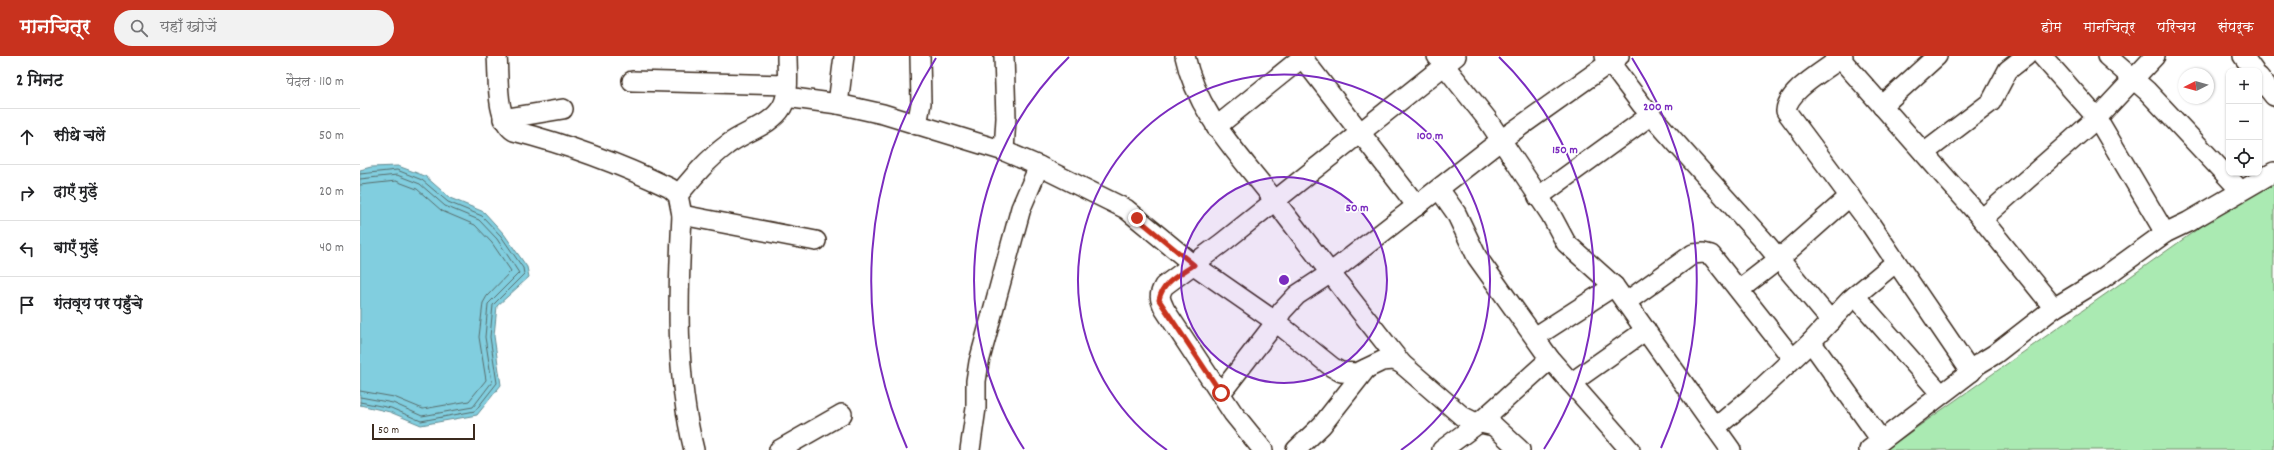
<!DOCTYPE html>
<html lang="hi">
<meta charset="utf-8">
<style>
:root{--surface:#fff;--page:#f2f2f2;--text:#202124;--muted:#757577;--line:#e0e0e0;--accent:#c8321e}
body{margin:0;font-family:Dekko,"Playpen Sans Deva",sans-serif;background:var(--page);color:var(--text)}
.controls{position:absolute;right:12px;top:12px;display:grid;overflow:hidden;border-radius:8px;box-shadow:0 1px 3px #0004}
.controls button{width:36px;height:36px;display:grid;place-items:center;padding:0;border:0;border-bottom:1px solid var(--line);background:var(--surface);color:var(--text);font:20px sans-serif}
.compass{position:absolute;left:1818px;top:12px;width:36px;height:36px;border-radius:50%;background:var(--surface);box-shadow:0 1px 3px #0004;rotate:264deg}
.scale{position:absolute;left:12px;bottom:10px;width:103px;box-sizing:border-box;padding-left:4px;border:2px solid #3b2a1e;border-top:0;font-size:11px;line-height:14px;white-space:nowrap;color:#3b2a1e;-webkit-text-stroke:3px #fff;paint-order:stroke}
.stop{position:absolute;width:12px;height:12px;margin:-9px;border:3px solid #c8321e;border-radius:50%;background:#fff}
.stop.end{background:#c8321e;border-color:#fff;box-shadow:0 1px 4px #0008}
.list{margin:0;padding:0;list-style:none}
h2{display:flex;justify-content:space-between;align-items:center;height:52px;margin:0;padding:0 16px;font-size:17px}
h2 small{font-size:13px;font-weight:400;color:var(--muted)}
.list li{display:grid;grid-template-columns:26px 1fr auto;gap:12px;align-items:center;box-sizing:border-box;height:56px;padding:0 16px;border-top:1px solid var(--line)}
.list b{display:block;font-size:15px;white-space:nowrap}
.list em{font-size:13px;font-style:normal;color:var(--muted)}
.icon{flex:none;width:22px;height:22px;fill:none;stroke:currentColor;stroke-width:2;stroke-linecap:round;stroke-linejoin:round}
.map{position:relative;flex:none;width:1914px;height:394px;overflow:hidden}
header{display:flex;align-items:center;gap:24px;box-sizing:border-box;height:56px;padding:0 20px;background:var(--accent);color:#fff}
header strong{font-size:19px}
nav{display:flex;gap:22px;margin-inline-start:auto;font-size:14px}
.search{width:280px;height:36px;background:var(--page);display:flex;align-items:center;gap:10px;box-sizing:border-box;padding:0 14px;border-radius:22px;color:var(--muted);font-size:15px}
main{display:flex}
aside{flex:1;background:var(--surface)}
.map>svg:first-child{display:block}
.green{fill:#aaeab2;stroke:#728a68}
.water{fill:#81cedf;stroke:#658c92}
.lines{fill:none;stroke-linecap:round;stroke-linejoin:round}
.shore{stroke:#576c6b;stroke-width:1}
.minor-casing{stroke:#3b2a1e;stroke-width:22}
.minor{stroke:#fff;stroke-width:19}
.route{stroke:#c8321e;stroke-width:5}
.ring{fill:none;stroke:#7b2cbf;stroke-width:2}
.centre{fill:#7b2cbf;stroke:#fff;stroke-width:2}
.ring-label{font-size:12px;text-anchor:middle;font-weight:bold;fill:#7b2cbf;stroke:#fff;stroke-width:3.5;stroke-linejoin:round;paint-order:stroke}
</style>
<header>
<strong>मानचित्र</strong>
<div class="search"><svg class="icon" aria-label="search" viewBox="0 0 24 24"><circle cx="10" cy="10" r="6"/><path d="M15 15l6 6"/></svg>यहाँ खोजें</div>
<nav><a>होम</a><a>मानचित्र</a><a>परिचय</a><a>संपर्क</a></nav>
</header>
<main>
<aside>
<h2>2 मिनट<small>पैदल · 110 m</small></h2>
<ul class="list">
<li><svg class="icon" aria-label="ahead" viewBox="0 0 24 24"><path d="M12 20V5M6 11l6-6 6 6"/></svg><div><b>सीधे चलें</b></div><em>50 m</em></li>
<li><svg class="icon" aria-label="right" viewBox="0 0 24 24"><path d="M7 20v-9h11M14 6l5 5-5 5"/></svg><div><b>दाएँ मुड़ें</b></div><em>20 m</em></li>
<li><svg class="icon" aria-label="left" viewBox="0 0 24 24"><path d="M17 20v-9H6M10 6l-5 5 5 5"/></svg><div><b>बाएँ मुड़ें</b></div><em>40 m</em></li>
<li><svg class="icon" aria-label="arrive" viewBox="0 0 24 24"><path d="M6 21V4h12l-3 4 3 4H6"/></svg><div><b>गंतव्य पर पहुँचे</b></div></li>
</ul>
</aside>
<div class="map">
<svg width="1914" height="394" viewBox="0 0 1914 394">
<rect width="100%" height="100%" fill="#fff"/>
<filter id="ink" filterUnits="userSpaceOnUse"><feTurbulence type="fractalNoise" baseFrequency=".025" numOctaves="2"/><feDisplacementMap in="SourceGraphic" scale="8" xChannelSelector="R" yChannelSelector="G"/><feConvolveMatrix kernelMatrix="1 2 1 2 8 2 1 2 1" color-interpolation-filters="sRGB"/></filter>
<g filter="url(#ink)">
<polygon class="green" points="1914,119 1914,394 1525,394"/>
<polygon class="water" points="38,110 65,120 90,142 124,156 144,178 167,211 169,221 137,250 134,280 141,329 117,359 61,369 30,356 0,349 0,114 11,111"/>
<g class="lines">
<g class="shore">
<polyline points="0,118 37,114 62,124 88,146 122,160 141,180 163,212 164,218 133,249 130,281 137,327 115,355 61,365 31,352 0,346"/>
<polyline points="0,123 37,119 60,128 85,150 119,164 137,183 159,217 128,248 125,281 132,326 113,351 62,360 33,347 0,341"/>
<polyline points="0,129 36,125 57,133 82,155 115,169 132,187 151,215 127,240 123,247 119,281 126,324 109,345 63,353 34,341 0,335"/>
</g>
<defs>
<g id="minor">
<path d="M 137,0 C 139,21 135,63 154,75 C 209,89 260,108 310,132 L 318,139 L 322,159 C 318,237 315,318 334,394"/>
<path d="M 825,0 C 837,58 880,99 915,145 C 957,200 999,254 1042,308"/>
<polyline points="941,0 1057,150"/>
<polyline points="1077,0 1127,63 1191,159 1206,187 1254,230 1371,394"/>
<polyline points="1245,0 1282,49 1403,184 1471,265"/>
<path d="M 1483,0 C 1467,14 1427,34 1426,55 L 1511,169 L 1611,316"/>
<polyline points="1682,0 1737,62 1805,177"/>
<polyline points="1747,0 1787,35 1880,134"/>
<polyline points="1883,0 1894,15"/>
<polyline points="1480,2 1622,163 1694,252"/>
<polyline points="1899,21 1914,40"/>
<polyline points="272,25 427,29"/>
<polyline points="426,41 478,48 523,58 644,95 679,110 766,153 834,209 916,266 972,311 981,316 997,317 1022,305 1034,304 1042,308 1102,360 1112,365 1134,370 1160,394"/>
<polyline points="478,48 484,0"/>
<polyline points="1522,50 1577,0"/>
<polyline points="143,63 203,53"/>
<polyline points="557,69 561,47 560,0"/>
<polyline points="856,71 944,0"/>
<polyline points="644,95 646,62 644,0"/>
<polyline points="1564,97 1631,46 1648,14 1666,0"/>
<polyline points="1079,133 1096,157 1117,201 1190,303 1270,394"/>
<path d="M 318,139 C 333,121 348,103 367,89 C 383,76 411,70 422,51 C 430,37 427,16 427,0"/>
<polyline points="1178,141 1291,59"/>
<polyline points="322,159 456,185"/>
<polyline points="1622,163 1737,62 1795,0"/>
<polyline points="1379,234 1419,203 1490,140"/>
<polyline points="1495,240 1581,338"/>
<polyline points="1266,246 1333,198 1343,197 1351,199 1432,302"/>
<polyline points="1175,281 1254,230"/>
<polyline points="1451,286 1521,384"/>
<polyline points="1211,327 1286,274"/>
<polyline points="861,337 916,266 922,255 937,239 969,218 1141,84 1259,0"/>
<polyline points="1355,372 1392,341 1451,286 1490,244 1536,206"/>
<polyline points="419,394 482,358"/>
<polyline points="610,394 616,352 616,325 619,306 661,152 679,110"/>
<path d="M 903,394 L 873,357 L 805,254 C 800,243 798,240 804,230 L 862,187 L 1096,0"/>
<polyline points="936,394 962,369 1006,313"/>
<polyline points="1082,394 1120,366 1190,303"/>
<polyline points="1509,394 1611,316 1617,309 1635,298 1694,252 1740,224 1805,177 1828,166 1914,116"/>
</g>
</defs>
<use href="#minor" class="minor-casing"/>
<use href="#minor" class="minor"/>
</g>
</g>
<g class="lines" filter="url(#ink)">
<path class="route" d="M 777,162 L 834,209 C 821,218 802,226 799,244 L 861,337"/>
</g>
<circle cx="924" cy="224" r="103" fill="#7b2cbf" fill-opacity=".12"/>
<g class="ring">
<circle cx="924" cy="224" r="103"/>
<path d="M807 394A206 206 0 1 1 1041 394"/>
<path d="M664 393A310 310 0 0 1 709 1M1139 1A310 310 0 0 1 1184 393"/>
<path d="M547 392A413 413 0 0 1 576 2M1272 2A413 413 0 0 1 1301 392"/>
</g>
<circle cx="924" cy="224" r="6" class="centre"/>
<g class="ring-label">
<text x="1298" y="54">200 m</text>
<text x="1070" y="83">100 m</text>
<text x="1205" y="97">150 m</text>
<text x="997" y="155">50 m</text>
</g>
</svg>
<div class="controls">
<button>+</button>
<button>−</button>
<button><svg class="icon" aria-label="locate" viewBox="0 0 24 24"><circle cx="12" cy="12" r="6"/><path d="M12 2v4M12 18v4M2 12h4M18 12h4"/></svg></button>
</div>
<svg class="compass" viewBox="-18 -18 36 36"><path d="M0-13l5 13h-10z" fill="#e53935"/><path d="M0 13l5-13h-10z" fill="#757577"/></svg>
<div class="scale">50 m</div>
<div class="stop" style="left:861px;top:337px"></div>
<div class="stop end" style="left:777px;top:162px"></div>
</div>
</main>
